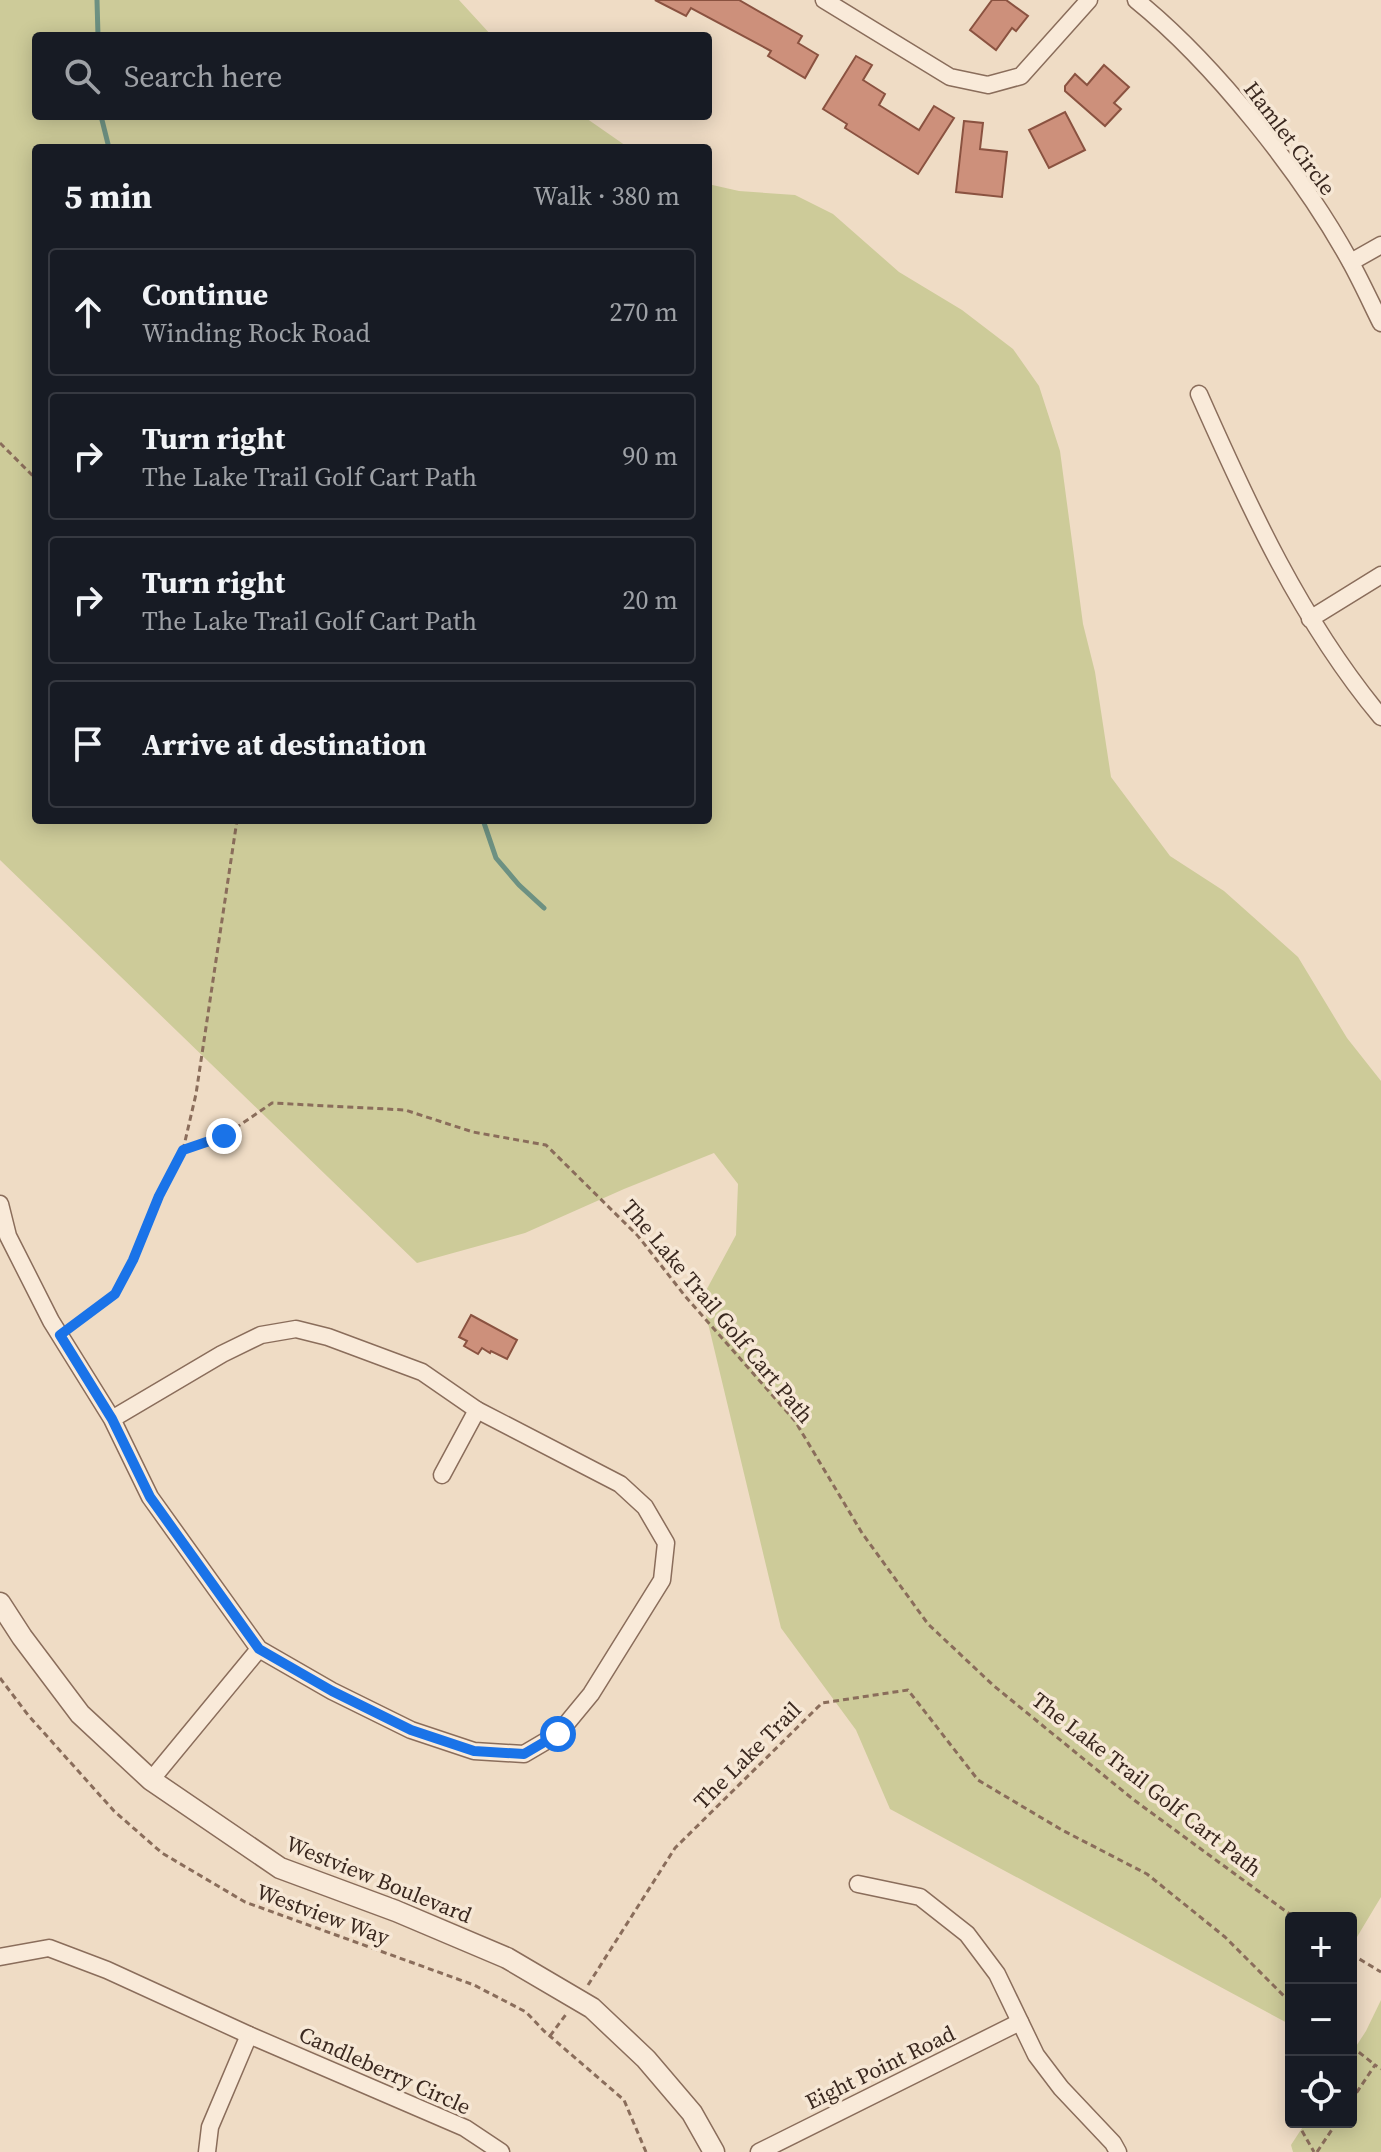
<!DOCTYPE html>
<meta charset="utf-8">
<style>
:root{--surface:#171b24;--page:#242831;--text:#f1f3f6;--muted:#9ea1a6;--line:#363941}
body{margin:0;font-family:"Source Serif 4",serif;background:var(--page);color:var(--text)}
.controls{position:absolute;right:24px;bottom:24px;display:grid;overflow:hidden;border-radius:8px;box-shadow:0 4px 20px #0003}
.controls button{width:72px;height:72px;display:grid;place-items:center;padding:0;border:0;border-bottom:2px solid var(--line);background:var(--surface);color:var(--text);font:40px sans-serif}
.stop{position:absolute;width:24px;height:24px;margin:-18px;border:6px solid #1a73e8;border-radius:50%;background:#fff}
.stop.end{background:#1a73e8;border-color:#fff;box-shadow:0 2px 8px #0008}
.list{margin:0;padding:0;list-style:none}
h2{display:flex;justify-content:space-between;align-items:center;height:104px;margin:0;padding:0 32px;font-size:34px}
h2 small{font-size:26px;font-weight:400;color:var(--muted)}
.list li{display:grid;grid-template-columns:52px 1fr auto;gap:24px;align-items:center;box-sizing:border-box;height:128px;margin:0 16px 16px;padding:0 16px;border:2px solid var(--line);border-radius:8px}
.list b{display:block;font-size:30px;white-space:nowrap}
.list p{margin:0;font-size:26px;white-space:nowrap;color:var(--muted)}
.list em{font-size:26px;font-style:normal;color:var(--muted)}
.icon{flex:none;width:44px;height:44px;fill:none;stroke:currentColor;stroke-width:2;stroke-linecap:round;stroke-linejoin:round}
.map{position:relative;flex:none;width:1381px;height:2152px;overflow:hidden}
.search{position:absolute;background:var(--surface);box-shadow:0 4px 20px #0003;left:32px;top:32px;width:680px;height:88px;display:flex;align-items:center;gap:20px;box-sizing:border-box;padding:0 28px;border-radius:8px;color:var(--muted);font-size:30px}
.panel{position:absolute;background:var(--surface);box-shadow:0 4px 20px #0003;left:32px;top:144px;width:680px;height:680px;border-radius:8px}
.map>svg:first-child{display:block}
.green{fill:#cdcb99}
.lines{fill:none;stroke-linecap:round;stroke-linejoin:round}
.stream{stroke:#6d9182;stroke-width:5}
.building{fill:#cd907b;stroke:#8a5240;stroke-width:2}
.minor-casing{stroke:#8a6d5b;stroke-width:19}
.tertiary-casing{stroke:#8a6d5b;stroke-width:23}
.path{stroke:#8a6d5b;stroke-width:3;stroke-dasharray:6 4;stroke-linecap:butt}
.minor{stroke:#f9ead9;stroke-width:16}
.tertiary{stroke:#f9ead9;stroke-width:20}
.route{stroke:#1a73e8;stroke-width:10}
.labels{text-anchor:middle;stroke-width:7;stroke-linejoin:round;paint-order:stroke}
.street-label{font-size:22px;fill:#3a281f;stroke:#f6e7d5}
</style>
<div class="map">
<svg width="1381" height="2152" viewBox="0 0 1381 2152">
<rect width="100%" height="100%" fill="#efdcc5"/>
<g class="green">
<polygon points="0,0 459,0 492,36 36,36 36,116 583,116 629,148 36,148 36,820 708,820 708,184 739,191 795,195 833,214 899,272 962,310 1013,349 1039,386 1060,451 1083,624 1095,672 1111,777 1170,856 1224,891 1298,957 1347,1038 1381,1081 1381,1897 1351,1947 1351,1918 1291,1918 1291,2025 890,1809 856,1730 781,1628 702,1298 736,1235 738,1184 714,1153 624,1189 525,1233 417,1263 0,860"/>
<polygon points="1381,2000 1381,2152 1293,2152 1291,2145 1306,2122 1351,2122 1351,2054 1366,2031"/>
</g>
<g class="lines">
<g class="stream">
<polyline points="97,0 98,36"/>
<polyline points="101,116 109,148"/>
<polyline points="483,820 496,858 519,885 544,908"/>
</g>
</g>
<g class="building">
<polygon points="655,0 739,0 802,36 798,43 818,55 805,78 768,56 771,51 691,8 686,16"/>
<polygon points="992,0 1006,0 1028,16 1016,31 1012,28 996,50 970,30"/>
<polygon points="856,56 872,65 863,80 885,94 879,105 919,130 934,106 954,118 918,174 845,128 847,124 823,109"/>
<polygon points="1104,65 1129,87 1114,103 1121,109 1105,126 1065,91 1065,86 1075,74 1087,85"/>
<polygon points="1065,112 1085,150 1049,168 1029,130"/>
<polygon points="964,121 983,123 980,149 1007,152 1002,197 956,192"/>
<polygon points="471,1315 517,1340 507,1359 491,1351 490,1353 482,1348 478,1354 464,1346 467,1341 459,1337"/>
</g>
<g class="lines">
<defs>
<g id="minor">
<polyline points="824,0 950,77 988,85 1021,76 1089,0"/>
<path d="M 1136,0 C 1214,63 1303,175 1351,263 C 1362,283 1371,303 1381,323"/>
<polyline points="1351,262 1381,245"/>
<path d="M 1199,394 C 1249,507 1301,621 1381,717"/>
<polyline points="1310,619 1381,575"/>
<polyline points="0,1204 8,1236 51,1321 112,1419 150,1497 259,1649 332,1691 411,1730 474,1751 524,1754 558,1734 591,1694 662,1580 666,1543 645,1507 620,1484 477,1410 422,1372 328,1337 296,1329 261,1335 222,1354 112,1419"/>
<polyline points="442,1475 477,1410"/>
<polyline points="151,1780 259,1649"/>
<polyline points="858,1884 920,1897 967,1934 997,1974 1036,2055 1061,2088 1113,2143 1118,2152"/>
<polyline points="0,1957 49,1948 107,1970 249,2035 465,2128 501,2152"/>
<polyline points="207,2152 210,2127 249,2035"/>
<polyline points="759,2152 1020,2022"/>
</g>
<polyline id="tertiary" points="0,1603 22,1637 80,1714 151,1780 280,1868 396,1911 507,1958 592,2008 646,2059 692,2113 714,2152"/>
</defs>
<use href="#minor" class="minor-casing"/>
<use href="#tertiary" class="tertiary-casing"/>
<g class="path">
<polyline points="0,443 36,479"/>
<polyline points="183,1150 196,1094 237,820"/>
<polyline points="72,1326 115,1294 133,1260 159,1196 183,1150 224,1136 272,1103 405,1110 473,1132 546,1145 638,1236 685,1296 795,1421 862,1533 928,1624 994,1686 1134,1800 1295,1918"/>
<polyline points="0,1678 28,1715 114,1811 162,1853 245,1902 474,1985 526,2012 544,2031 624,2100 646,2152"/>
<polyline points="1351,1954 1381,1972"/>
<polyline points="588,1985 675,1848 822,1703 908,1690 978,1780 1062,1830 1147,1874 1225,1937 1291,2003"/>
<polyline points="550,2036 567,2013"/>
<polyline points="1351,2046 1375,2065"/>
<polyline points="1351,2101 1375,2065 1381,2069"/>
<polyline points="1297,2122 1314,2152"/>
<polyline points="1317,2152 1337,2122"/>
</g>
<use href="#minor" class="minor"/>
<use href="#tertiary" class="tertiary"/>
</g>
<g class="lines">
<polyline class="route" points="224,1136 183,1150 159,1196 133,1260 115,1294 60,1335 112,1419 150,1497 259,1649 332,1691 411,1730 474,1751 524,1754 558,1734"/>
</g>
<g class="labels">
<g class="street-label">
<text transform="translate(1290 138) rotate(53)" y="8">Hamlet Circle</text>
<text transform="translate(718 1311) rotate(50)" y="8">The Lake Trail Golf Cart Path</text>
<text transform="translate(747 1755) rotate(-45)" y="8">The Lake Trail</text>
<text transform="translate(1147 1784) rotate(38)" y="8">The Lake Trail Golf Cart Path</text>
<text transform="translate(379 1879) rotate(22)" y="8">Westview Boulevard</text>
<text transform="translate(323 1914) rotate(20)" y="8">Westview Way</text>
<text transform="translate(880 2067) rotate(-26)" y="8">Eight Point Road</text>
<text transform="translate(385 2070) rotate(24)" y="8">Candleberry Circle</text>
</g>
</g>
</svg>
<div class="controls">
<button>+</button>
<button>−</button>
<button><svg class="icon" aria-label="locate" viewBox="0 0 24 24"><circle cx="12" cy="12" r="6"/><path d="M12 2v4M12 18v4M2 12h4M18 12h4"/></svg></button>
</div>
<div class="stop" style="left:558px;top:1734px"></div>
<div class="stop end" style="left:224px;top:1136px"></div>
<div class="search"><svg class="icon" aria-label="search" viewBox="0 0 24 24"><circle cx="10" cy="10" r="6"/><path d="M15 15l6 6"/></svg>Search here</div>
<section class="panel">
<h2>5 min<small>Walk · 380 m</small></h2>
<ul class="list">
<li><svg class="icon" aria-label="ahead" viewBox="0 0 24 24"><path d="M12 20V5M6 11l6-6 6 6"/></svg><div><b>Continue</b><p>Winding Rock Road</p></div><em>270 m</em></li>
<li><svg class="icon" aria-label="right" viewBox="0 0 24 24"><path d="M7 20v-9h11M14 6l5 5-5 5"/></svg><div><b>Turn right</b><p>The Lake Trail Golf Cart Path</p></div><em>90 m</em></li>
<li><svg class="icon" aria-label="right" viewBox="0 0 24 24"><path d="M7 20v-9h11M14 6l5 5-5 5"/></svg><div><b>Turn right</b><p>The Lake Trail Golf Cart Path</p></div><em>20 m</em></li>
<li><svg class="icon" aria-label="arrive" viewBox="0 0 24 24"><path d="M6 21V4h12l-3 4 3 4H6"/></svg><div><b>Arrive at destination</b></div></li>
</ul>
</section>
</div>
